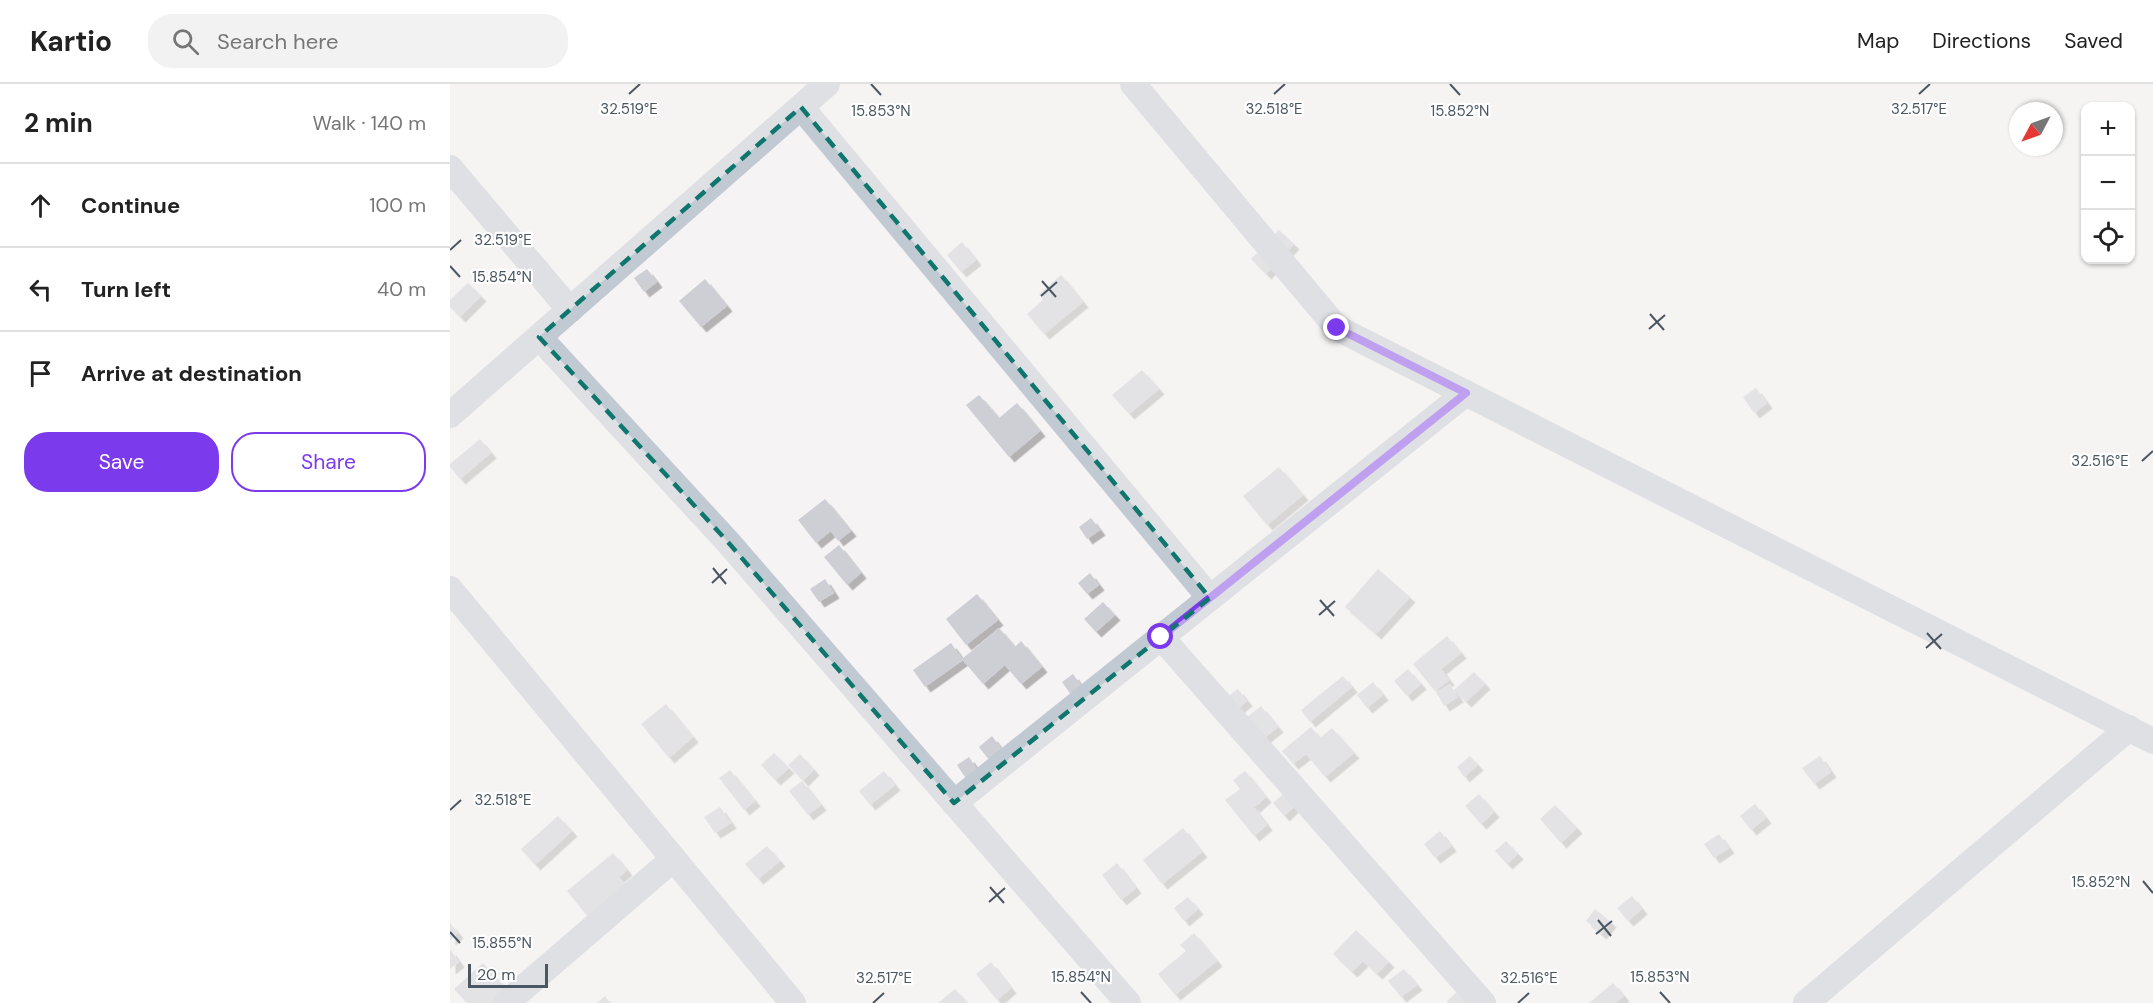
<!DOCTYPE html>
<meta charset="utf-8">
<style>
:root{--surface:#fff;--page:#f2f2f2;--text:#222;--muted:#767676;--line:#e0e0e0;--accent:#7c3aed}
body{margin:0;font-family:"DM Sans",sans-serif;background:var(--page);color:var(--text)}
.controls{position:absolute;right:18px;top:18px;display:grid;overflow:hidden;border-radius:12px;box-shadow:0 2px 4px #0004}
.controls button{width:54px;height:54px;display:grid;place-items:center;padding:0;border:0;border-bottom:2px solid var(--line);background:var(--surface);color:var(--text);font:30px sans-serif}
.compass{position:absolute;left:1559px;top:18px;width:54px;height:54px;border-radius:50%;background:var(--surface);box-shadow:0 2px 4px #0004;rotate:229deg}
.scale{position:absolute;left:18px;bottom:15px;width:80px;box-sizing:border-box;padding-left:6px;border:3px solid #4a5661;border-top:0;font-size:16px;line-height:21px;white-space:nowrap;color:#4a5661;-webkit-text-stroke:4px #fff;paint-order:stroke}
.stop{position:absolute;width:18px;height:18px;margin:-14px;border:4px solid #7c3aed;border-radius:50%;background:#fff}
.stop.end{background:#7c3aed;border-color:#fff;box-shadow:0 2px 6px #0008}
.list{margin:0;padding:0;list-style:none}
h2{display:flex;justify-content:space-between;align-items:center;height:78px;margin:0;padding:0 24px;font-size:26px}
h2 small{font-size:20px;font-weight:400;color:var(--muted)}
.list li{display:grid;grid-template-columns:39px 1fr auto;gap:18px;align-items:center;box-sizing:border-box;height:84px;padding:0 24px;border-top:2px solid var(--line)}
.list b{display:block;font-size:22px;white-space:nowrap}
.list em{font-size:20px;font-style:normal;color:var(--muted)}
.actions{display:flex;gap:12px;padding:18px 24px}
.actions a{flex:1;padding:14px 0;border:2px solid var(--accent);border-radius:24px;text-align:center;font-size:21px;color:var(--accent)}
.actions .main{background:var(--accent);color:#fff}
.icon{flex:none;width:33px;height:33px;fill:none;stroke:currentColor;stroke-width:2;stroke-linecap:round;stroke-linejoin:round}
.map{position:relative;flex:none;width:1703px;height:919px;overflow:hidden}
header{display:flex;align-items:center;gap:36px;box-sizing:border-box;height:84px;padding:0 30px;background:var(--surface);border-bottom:2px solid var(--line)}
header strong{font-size:28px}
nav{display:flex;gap:33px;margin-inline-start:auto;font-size:21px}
.search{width:420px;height:54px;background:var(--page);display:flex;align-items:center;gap:15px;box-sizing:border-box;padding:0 21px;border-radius:24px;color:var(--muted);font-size:22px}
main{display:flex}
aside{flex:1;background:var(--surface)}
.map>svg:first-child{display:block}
.building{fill:#cdcfd5;filter:url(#shadow)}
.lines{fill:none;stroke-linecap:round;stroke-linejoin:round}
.minor{stroke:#c1cad2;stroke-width:26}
.route{stroke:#7c3aed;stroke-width:8}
.marked{fill:none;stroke:#0f766e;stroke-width:4.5;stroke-dasharray:12 8;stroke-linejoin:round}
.ticks{fill:none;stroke:#4a5661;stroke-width:2}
.ticks-label{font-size:15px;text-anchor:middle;fill:#4a5661;stroke:#fff;stroke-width:4.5;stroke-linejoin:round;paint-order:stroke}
</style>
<header>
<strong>Kartio</strong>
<div class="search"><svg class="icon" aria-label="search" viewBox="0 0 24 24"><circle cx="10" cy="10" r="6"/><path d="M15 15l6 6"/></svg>Search here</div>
<nav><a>Map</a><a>Directions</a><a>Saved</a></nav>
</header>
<main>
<aside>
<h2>2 min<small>Walk · 140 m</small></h2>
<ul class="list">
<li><svg class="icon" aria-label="ahead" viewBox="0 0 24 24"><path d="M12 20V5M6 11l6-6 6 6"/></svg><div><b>Continue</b></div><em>100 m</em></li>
<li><svg class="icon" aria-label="left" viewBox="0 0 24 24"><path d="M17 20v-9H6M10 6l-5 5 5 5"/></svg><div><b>Turn left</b></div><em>40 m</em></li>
<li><svg class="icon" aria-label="arrive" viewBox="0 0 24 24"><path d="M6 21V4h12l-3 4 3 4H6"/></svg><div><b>Arrive at destination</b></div></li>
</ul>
<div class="actions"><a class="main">Save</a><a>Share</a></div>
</aside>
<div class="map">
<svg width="1703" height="919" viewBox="0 0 1703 919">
<defs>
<filter id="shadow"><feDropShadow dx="5.5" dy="5.5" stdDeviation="0" flood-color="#0004"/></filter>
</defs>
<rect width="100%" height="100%" fill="#f5f3f3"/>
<g class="building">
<polygon points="829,146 844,160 816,190 801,175"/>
<polygon points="512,158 526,176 511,188 497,171"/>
<polygon points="197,185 207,198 194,208 184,194"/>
<polygon points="611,191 633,218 594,250 577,230 593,216 589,210"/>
<polygon points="255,195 277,222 251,243 229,217"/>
<polygon points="18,199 31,212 10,233 0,223 0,216"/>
<polygon points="692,286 709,305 679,330 662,311"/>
<polygon points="1306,304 1317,319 1304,329 1293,313"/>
<polygon points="529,311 549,334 567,319 590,347 559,373 516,321"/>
<polygon points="30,355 41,369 10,395 0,383 0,380"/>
<polygon points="829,383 853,411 817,441 793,412"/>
<polygon points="375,415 401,447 388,457 381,447 366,459 348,436"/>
<polygon points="641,434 650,446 637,455 629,443"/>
<polygon points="389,461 411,489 397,501 374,473"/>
<polygon points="928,485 960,513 926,550 895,523"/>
<polygon points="640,489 649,501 637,510 628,499"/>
<polygon points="375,495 384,509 369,518 360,505"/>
<polygon points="527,510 548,536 516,561 496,535"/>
<polygon points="653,518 665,531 646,548 634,535"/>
<polygon points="549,544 565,563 571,557 592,583 571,600 555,581 533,600 512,575"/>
<polygon points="997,552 1011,569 991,585 999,596 985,607 963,580"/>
<polygon points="501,559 513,576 475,603 463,586"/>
<polygon points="958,585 971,600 957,612 944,597"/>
<polygon points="1024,588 1035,600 1016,618 1004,606"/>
<polygon points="623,590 633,604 621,611 612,598"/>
<polygon points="893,592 902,603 860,638 851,626"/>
<polygon points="923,598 933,611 917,624 907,611"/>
<polygon points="1000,600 1008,613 994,622 986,608"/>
<polygon points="788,605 797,617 780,631 770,618"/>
<polygon points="216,620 243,653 219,674 191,640"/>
<polygon points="811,622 828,643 807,660 790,639"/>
<polygon points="861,643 870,654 882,644 904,669 875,693 856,670 843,680 832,667"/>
<polygon points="542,652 553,667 540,677 529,663"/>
<polygon points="324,669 339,684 325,696 311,681"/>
<polygon points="350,670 364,686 353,697 338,681"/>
<polygon points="1020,672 1028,681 1014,693 1007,683"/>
<polygon points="1370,672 1381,688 1364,700 1352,684"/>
<polygon points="519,673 529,688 517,696 507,681"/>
<polygon points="280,686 305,717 294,726 269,694"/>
<polygon points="434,687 445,701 420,721 409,707"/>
<polygon points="795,687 816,713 805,723 800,718 817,741 804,752 775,716 790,705 783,696"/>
<polygon points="352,697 371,721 358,731 339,707"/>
<polygon points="839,705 850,717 834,732 823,719"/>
<polygon points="1029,710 1044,728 1031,740 1015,722"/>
<polygon points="1305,720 1316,734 1301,746 1290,732"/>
<polygon points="1105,721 1127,744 1111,759 1090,735"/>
<polygon points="270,723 281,739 265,749 254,733"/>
<polygon points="108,732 122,747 85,781 71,765"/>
<polygon points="733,744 752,768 712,800 693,776"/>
<polygon points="990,747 1001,762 985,774 974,760"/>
<polygon points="1269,750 1279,764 1264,774 1254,760"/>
<polygon points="1056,757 1068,770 1057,780 1045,767"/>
<polygon points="317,762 330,777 308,795 295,780"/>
<polygon points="163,769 177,786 169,793 181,807 142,838 117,807"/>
<polygon points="667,779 686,804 671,816 652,791"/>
<polygon points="1182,812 1192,825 1178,837 1167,824"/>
<polygon points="738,813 748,825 734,837 724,824"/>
<polygon points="1145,825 1161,838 1151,850 1136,837"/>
<polygon points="0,839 8,849 0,856"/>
<polygon points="906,846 939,878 927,890 913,877 902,888 883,870"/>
<polygon points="744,849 767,877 725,911 708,890 736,867 730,861"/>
<polygon points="0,865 9,878 0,885"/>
<polygon points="541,878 561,904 547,916 526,890"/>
<polygon points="33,879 61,910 51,919 17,919 4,905"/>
<polygon points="954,885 967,901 951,913 938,897"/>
<polygon points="1163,899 1174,912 1165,919 1139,919"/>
<polygon points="1012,903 1019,919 999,919 997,917"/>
<polygon points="505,905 517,919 488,919"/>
<polygon points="155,912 160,919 147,919"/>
</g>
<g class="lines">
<g class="minor">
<polyline points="683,0 887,244 1703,657"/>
<polyline points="351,23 760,514"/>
<polyline points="0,84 120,226"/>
<polyline points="89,253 277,457 678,919"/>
<polyline points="0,331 377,0"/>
<polyline points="0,505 343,919"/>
<polyline points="711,553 1033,919"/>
<polyline points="504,719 1016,309"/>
<polyline points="56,919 222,776"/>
<polyline points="1356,919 1679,644"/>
</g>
</g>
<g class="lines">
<polyline class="route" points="711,553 1016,309 887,244"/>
</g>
<path d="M0 0H1703V919H0ZM 351,23 L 760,514 L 504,719 L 277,457 L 89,253 Z" fill="#f5f3f3" fill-opacity=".55" fill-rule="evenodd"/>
<path class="marked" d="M 351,23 L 760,514 L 504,719 L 277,457 L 89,253 Z"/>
<path class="ticks" d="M 421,0 L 431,11M 1000,0 L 1010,11M 179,10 L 190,0M 824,10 L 835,0M 1469,10 L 1480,0M 0,166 L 11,156M 0,182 L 10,193M 592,197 L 606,213M 591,212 L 607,198M 1200,230 L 1214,246M 1199,245 L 1215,231M 1692,377 L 1703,367M 263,484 L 276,500M 262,499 L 277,485M 870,516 L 884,532M 869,531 L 885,517M 1477,549 L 1491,565M 1476,564 L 1492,550M 0,726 L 11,716M 1693,797 L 1703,809M 540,803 L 554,819M 539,818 L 555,804M 1148,836 L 1161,852M 0,848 L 10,859M 1146,850 L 1162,837M 631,908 L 641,919M 1210,908 L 1220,919M 423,919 L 434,909M 1068,919 L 1079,909"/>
<g class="ticks-label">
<text x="179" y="30">32.519°E</text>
<text x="824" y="30">32.518°E</text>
<text x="1469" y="30">32.517°E</text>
<text x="431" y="32">15.853°N</text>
<text x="1010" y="32">15.852°N</text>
<text x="53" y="161">32.519°E</text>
<text x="52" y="198">15.854°N</text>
<text x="1650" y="382">32.516°E</text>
<text x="53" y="721">32.518°E</text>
<text x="1651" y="803">15.852°N</text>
<text x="52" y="864">15.855°N</text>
<text x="631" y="898">15.854°N</text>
<text x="1210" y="898">15.853°N</text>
<text x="434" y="899">32.517°E</text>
<text x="1079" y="899">32.516°E</text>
</g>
</svg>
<div class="controls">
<button>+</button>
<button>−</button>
<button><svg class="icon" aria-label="locate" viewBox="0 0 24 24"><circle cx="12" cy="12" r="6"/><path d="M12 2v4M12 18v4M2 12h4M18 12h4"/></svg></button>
</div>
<svg class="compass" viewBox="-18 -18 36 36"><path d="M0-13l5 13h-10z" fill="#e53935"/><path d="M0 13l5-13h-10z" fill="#767676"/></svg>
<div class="scale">20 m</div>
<div class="stop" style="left:711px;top:553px"></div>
<div class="stop end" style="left:887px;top:244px"></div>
</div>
</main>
